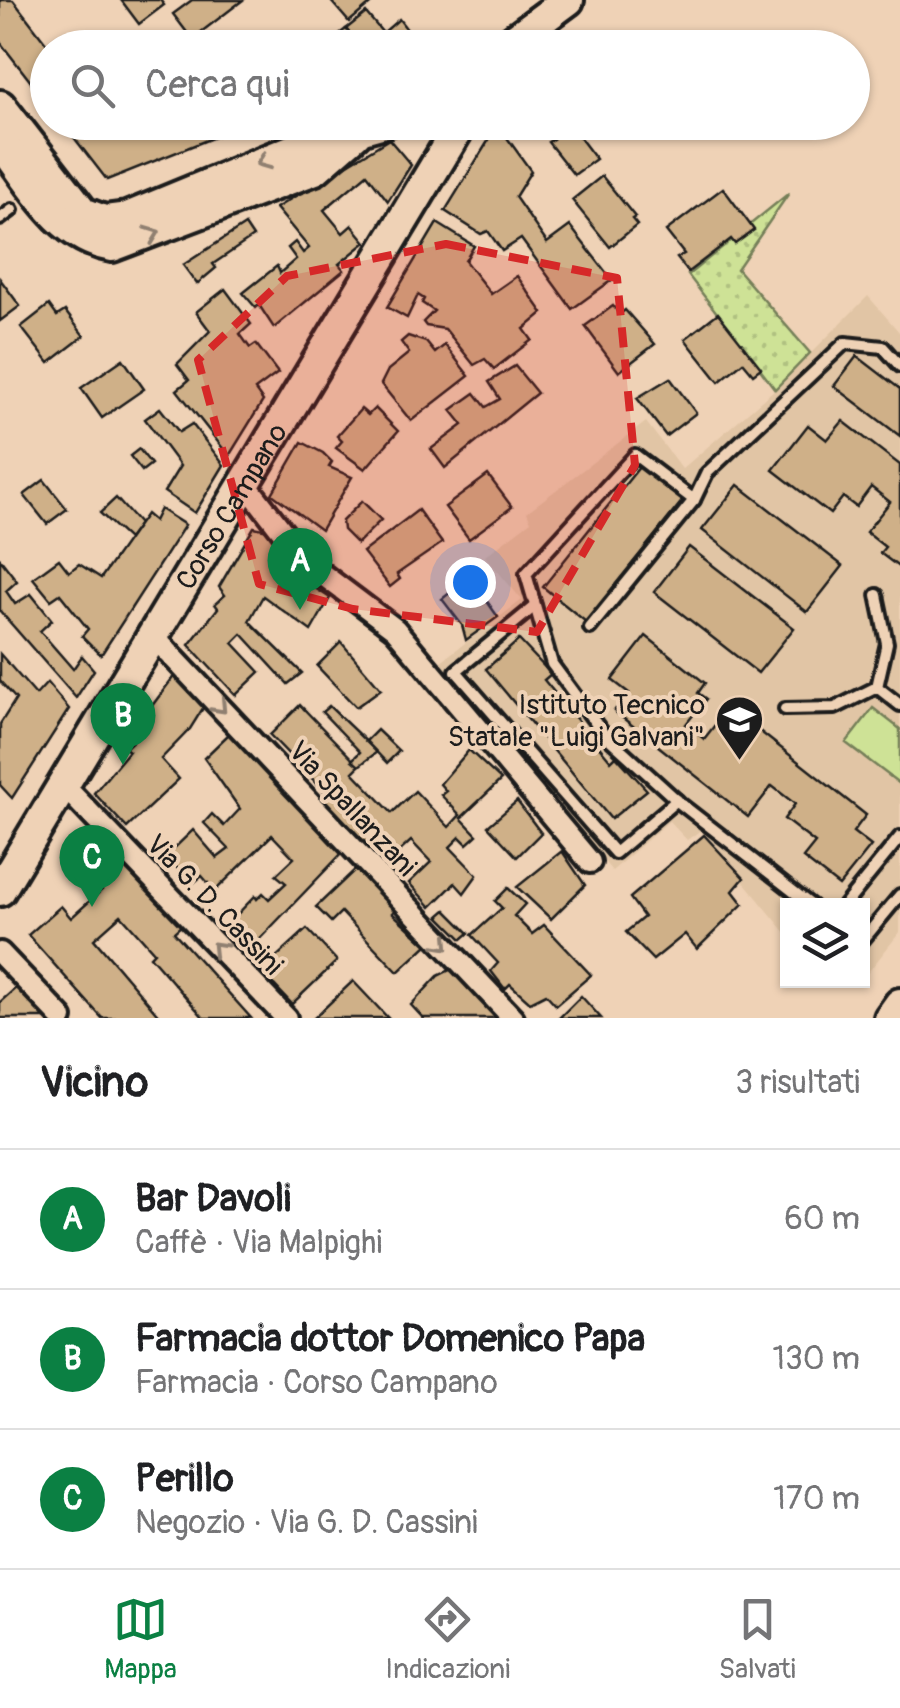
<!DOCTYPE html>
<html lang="it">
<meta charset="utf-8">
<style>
:root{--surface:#fff;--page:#f2f2f2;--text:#202124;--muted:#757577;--line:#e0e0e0;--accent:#0b8043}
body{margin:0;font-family:Pangolin,sans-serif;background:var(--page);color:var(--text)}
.controls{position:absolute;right:30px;bottom:30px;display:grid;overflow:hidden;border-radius:0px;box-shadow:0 2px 8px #0004}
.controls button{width:90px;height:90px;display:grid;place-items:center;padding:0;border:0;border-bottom:2px solid var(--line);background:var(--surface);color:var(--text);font:50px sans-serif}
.you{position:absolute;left:470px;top:582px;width:35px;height:35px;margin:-25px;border:8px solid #fff;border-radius:50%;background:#1a73e8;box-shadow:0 0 0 15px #1a73e833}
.badge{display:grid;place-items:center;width:65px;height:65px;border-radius:50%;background:var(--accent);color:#fff;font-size:32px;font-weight:700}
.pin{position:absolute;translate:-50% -82px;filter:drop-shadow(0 2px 5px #0008)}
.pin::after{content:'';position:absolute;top:52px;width:35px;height:30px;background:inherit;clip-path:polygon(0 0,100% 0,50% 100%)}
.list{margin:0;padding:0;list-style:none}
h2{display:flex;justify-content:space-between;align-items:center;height:130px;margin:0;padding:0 40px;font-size:42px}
h2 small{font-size:32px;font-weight:400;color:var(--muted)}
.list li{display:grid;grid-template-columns:65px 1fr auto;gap:30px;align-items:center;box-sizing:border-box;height:140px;padding:0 40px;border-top:2px solid var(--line)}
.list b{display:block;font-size:38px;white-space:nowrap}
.list p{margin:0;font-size:32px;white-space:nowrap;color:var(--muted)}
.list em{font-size:32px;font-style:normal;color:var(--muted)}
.icon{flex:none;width:55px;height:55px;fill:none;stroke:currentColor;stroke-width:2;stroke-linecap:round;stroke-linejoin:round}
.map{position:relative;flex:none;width:900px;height:1018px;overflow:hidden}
.search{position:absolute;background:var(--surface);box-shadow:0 2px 8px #0004;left:30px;right:30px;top:30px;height:110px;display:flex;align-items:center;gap:25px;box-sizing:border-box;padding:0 35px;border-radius:55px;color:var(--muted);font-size:38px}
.sheet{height:550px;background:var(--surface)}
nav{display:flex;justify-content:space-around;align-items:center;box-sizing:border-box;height:140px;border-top:2px solid var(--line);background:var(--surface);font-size:28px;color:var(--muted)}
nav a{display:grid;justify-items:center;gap:5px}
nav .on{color:var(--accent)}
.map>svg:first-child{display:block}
.built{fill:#e1c5a5}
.grass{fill:url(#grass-dots);stroke:#757f59;stroke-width:2.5}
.pitch{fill:#cee296;stroke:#757f59;stroke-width:2.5}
.building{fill:#cfb088;stroke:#1c1c1c;stroke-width:2.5}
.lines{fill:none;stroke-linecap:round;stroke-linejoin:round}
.lane-casing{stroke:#1c1c1c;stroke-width:18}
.street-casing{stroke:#1c1c1c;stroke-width:28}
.secondary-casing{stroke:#1c1c1c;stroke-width:38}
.lane{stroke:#efd2b6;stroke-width:10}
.street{stroke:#efd2b6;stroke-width:20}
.secondary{stroke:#efd2b6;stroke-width:30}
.oneway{stroke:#908071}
.marked{fill:#d62828;fill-opacity:0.2;stroke:#d62828;stroke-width:8;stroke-dasharray:20 12;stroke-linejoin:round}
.labels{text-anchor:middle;stroke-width:8;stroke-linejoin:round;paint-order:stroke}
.street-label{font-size:28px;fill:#1c1c1c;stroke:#efd2b6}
.poi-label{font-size:28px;fill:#1c1c1c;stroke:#efd2b6;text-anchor:end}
</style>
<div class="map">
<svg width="900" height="1018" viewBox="0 0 900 1018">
<defs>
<pattern id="grass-dots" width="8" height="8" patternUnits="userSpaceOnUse" patternTransform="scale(2.5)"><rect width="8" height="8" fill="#cee296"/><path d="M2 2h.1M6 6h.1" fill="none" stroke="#b0c181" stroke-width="1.8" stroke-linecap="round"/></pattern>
</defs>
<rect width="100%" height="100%" fill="#efd2b6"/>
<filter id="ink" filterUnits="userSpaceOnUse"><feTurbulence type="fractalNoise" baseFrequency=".01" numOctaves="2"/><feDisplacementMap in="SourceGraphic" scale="20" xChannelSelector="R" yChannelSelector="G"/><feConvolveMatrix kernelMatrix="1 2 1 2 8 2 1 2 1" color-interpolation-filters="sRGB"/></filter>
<g filter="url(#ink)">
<polygon class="built" points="868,296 900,333 900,932 862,980 862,906 788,906 787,934 701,830 687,840 669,821 612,871 436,665 522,600 485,556 531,521 527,512 646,422 682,469 775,389"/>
<polygon class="grass" points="789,193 737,269 810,353 775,389 688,275"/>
<polygon class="pitch" points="873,708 900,729 900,784 846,743"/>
<g class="building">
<polygon points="0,0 13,0 50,48 48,104 0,42"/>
<polygon points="121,0 160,0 164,5 139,24"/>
<polygon points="192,0 243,0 192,39 173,14"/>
<polygon points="330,0 375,0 349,22"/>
<polygon points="366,13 383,33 399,19 421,48 362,48 346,29"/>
<polygon points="346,29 362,48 341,48 334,38"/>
<polygon points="62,122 107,122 118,137 155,122 252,122 107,180"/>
<polygon points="540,122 568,122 596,159 574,175 548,142 553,139"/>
<polygon points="498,125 531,171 515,197 547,243 570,226 612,280 572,309 521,239 502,251 488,231 481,234 445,211"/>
<polygon points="389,139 411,165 388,201 367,174 324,210 343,233 352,225 366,242 339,264 344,270 274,328 259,305 256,308 243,293 277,266 280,273 296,259 288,248 295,242 303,253 309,248 276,208"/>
<polygon points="602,176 635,217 632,219 637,225 610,247 572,200"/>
<polygon points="723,188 754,230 735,244 731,239 688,272 677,258 684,254 666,231"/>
<polygon points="437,223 474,246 465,261 491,294 517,276 543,313 524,329 532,340 494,369 485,359 474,365 445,329 426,326 423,322 434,311 422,303 424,299 418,295 407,318 387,307"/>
<polygon points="245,225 253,237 213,264 216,268 197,284 183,265"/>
<polygon points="0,279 20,306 0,321"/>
<polygon points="225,289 251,324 240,334 250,348 256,344 278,373 255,390 263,401 229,456 177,390 189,380 177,364 210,331 196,312"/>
<polygon points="49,305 57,316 65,311 84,336 49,363 21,327"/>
<polygon points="613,306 620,314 625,310 655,344 619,372 585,326"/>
<polygon points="718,313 761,368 753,374 743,362 719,382 685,339"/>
<polygon points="408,336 426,342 435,353 445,345 469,376 411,421 381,384 388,370 409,353 401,342"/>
<polygon points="857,356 900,389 900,436 834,386"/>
<polygon points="123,359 144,389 102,418 81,388"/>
<polygon points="515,366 537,393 445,468 431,449 463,425 451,410 475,393 486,407 500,399 489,382"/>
<polygon points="670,378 696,413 666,436 637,398"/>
<polygon points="160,408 179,432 192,424 224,465 195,513 164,492 180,466 145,419"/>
<polygon points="375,408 398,431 365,469 336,448 342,441 337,436 361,409 368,415"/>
<polygon points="843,421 900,465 900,568 880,553 885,547 866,532 890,502 871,487 856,507 843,497 830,514 773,470 808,425 827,440"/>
<polygon points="302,442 323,453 332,462 329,467 352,477 321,530 272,494"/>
<polygon points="139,449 151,464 142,471 130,456"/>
<polygon points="640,466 683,500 586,622 543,587"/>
<polygon points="488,475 512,507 469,539 445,507"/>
<polygon points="44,480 67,509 47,524 24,495"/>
<polygon points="738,485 843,566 807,612 702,530"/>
<polygon points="116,498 139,524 128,539 100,513"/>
<polygon points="362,501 381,520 357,544 343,530 342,521"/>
<polygon points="160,509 185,525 101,655 82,636 88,629 60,594 51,600 33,578 59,559 69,572 79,564 101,578 146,514 154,521"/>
<polygon points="418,510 442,543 397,574 400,579 390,587 363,552"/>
<polygon points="254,527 273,531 309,584 330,598 311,631 263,596 249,621 302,673 288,684 242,634 233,643 260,672 236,695 189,645 218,608 215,604 225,595 219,587"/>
<polygon points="689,547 794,628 758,673 654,592"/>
<polygon points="0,559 17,581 6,591 15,604 31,594 52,620 40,631 73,669 82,656 94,670 76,698 0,611"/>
<polygon points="477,559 491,575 481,583 468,567"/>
<polygon points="470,577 498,617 466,640 462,625 442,599"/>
<polygon points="646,636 705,683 698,693 706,699 686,724 704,739 729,707 866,815 853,832 871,846 839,886 803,858 815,843 784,819 795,804 772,786 748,817 614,711 629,693 612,680"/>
<polygon points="519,640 551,674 544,680 611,761 616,756 647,790 611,819 486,669"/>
<polygon points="341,642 381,689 356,707 317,666"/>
<polygon points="0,654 36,695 47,683 69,709 12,798 0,785 0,724 16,699 0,681"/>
<polygon points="175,675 205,705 190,729 161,759 179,779 127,828 94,793 129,751 125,748 139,735 134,730"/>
<polygon points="300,705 359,766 353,772 392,813 415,791 449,827 460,815 441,795 446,791 440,784 469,750 501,780 461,818 477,835 467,844 460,837 450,847 477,875 464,893 455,883 431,907 409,883 431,862 411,841 387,863 322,802 329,796 270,735"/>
<polygon points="329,706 377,752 359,766 352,760 360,752 322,712"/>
<polygon points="377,730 399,751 387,763 366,741"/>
<polygon points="236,733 344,851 251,948 228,924 255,896 257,899 263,893 269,899 286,883 276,875 294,858 272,835 215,891 202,876 192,884 166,856 193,830 217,858 229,849 204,823 212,814 224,826 240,809 204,758 229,734"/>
<polygon points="517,801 541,833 517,857 488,826"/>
<polygon points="704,835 744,878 733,891 743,904 697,949 685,934 653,960 626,932 644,917 630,898"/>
<polygon points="105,840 182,925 174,932 251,1018 204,1018 150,956 154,952 121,915 94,939 161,1018 102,1018 28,935 61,906 71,918 102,890 78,863"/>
<polygon points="562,851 585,885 551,919 517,887"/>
<polygon points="360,865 399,906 392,913 427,945 398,972 341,912 331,922 316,907"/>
<polygon points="508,888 525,904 514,916 532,934 544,925 591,975 556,1005 546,994 530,1002 510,984 505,989 491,971 498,963 472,935 502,908 495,901"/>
<polygon points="446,910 469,933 462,939 439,916"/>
<polygon points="307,929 337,961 292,1004 261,971"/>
<polygon points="454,968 504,1018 423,1018 411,1005 438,976"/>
<polygon points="353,981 388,1018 314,1018"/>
<polygon points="18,986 46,1018 0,1018 0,1002"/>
<polygon points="581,996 601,1018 559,1018"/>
</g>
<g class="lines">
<defs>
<g id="lane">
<polyline points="0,219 12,210"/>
<polyline points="535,606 456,671 615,853 677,800"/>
<polyline points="590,628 694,500"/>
<polyline points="877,687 887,643 877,595"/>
<polyline points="785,709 835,708 877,687 900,705"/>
<polyline points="812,906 681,804 603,733 552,664 526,574 635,455 694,500 707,473 845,343 883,347 900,366"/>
<polyline points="844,906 900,837"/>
<polyline points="862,941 900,895"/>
</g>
<g id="street">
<polyline points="245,483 306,562 395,629 590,862"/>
<polyline points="153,636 513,1018"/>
<polyline points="63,785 286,1018"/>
<polyline points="0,953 62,1018"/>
</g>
<g id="secondary">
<polyline points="503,48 568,0"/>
<polyline points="0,106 83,213 104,221 127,218 312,142 384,122"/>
<path d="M 0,141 C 31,181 58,237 112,246 L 315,169 L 355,134"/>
<path id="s1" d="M 0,890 L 462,122"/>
<polyline points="890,1018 900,1004"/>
</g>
</defs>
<use href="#lane" class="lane-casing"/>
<use href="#street" class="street-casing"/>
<use href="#secondary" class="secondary-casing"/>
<use href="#lane" class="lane"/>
<use href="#street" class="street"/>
<use href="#secondary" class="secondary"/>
</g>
<defs><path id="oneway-chevron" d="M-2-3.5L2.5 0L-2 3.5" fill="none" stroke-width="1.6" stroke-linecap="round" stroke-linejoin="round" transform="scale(2.5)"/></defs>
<g class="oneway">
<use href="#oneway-chevron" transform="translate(263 162) rotate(158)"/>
<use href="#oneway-chevron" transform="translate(153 234) rotate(-21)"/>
<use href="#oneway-chevron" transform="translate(220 707) rotate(47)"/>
<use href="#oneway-chevron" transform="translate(443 944) rotate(47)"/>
<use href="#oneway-chevron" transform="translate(218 948) rotate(-134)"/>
</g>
</g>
<path class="marked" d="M 446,244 L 617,278 L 635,465 L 537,632 L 353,609 L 259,584 L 198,360 L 287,276 Z"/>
<defs>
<symbol id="school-pin" viewBox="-11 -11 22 30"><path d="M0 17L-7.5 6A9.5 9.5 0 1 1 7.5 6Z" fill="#1c1c1c" stroke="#efd2b6"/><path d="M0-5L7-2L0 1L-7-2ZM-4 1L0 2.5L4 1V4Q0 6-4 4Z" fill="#fff"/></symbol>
</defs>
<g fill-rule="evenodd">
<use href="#school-pin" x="712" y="692" width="55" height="75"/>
</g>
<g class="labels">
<g class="street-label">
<text dy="10" stroke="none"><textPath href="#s1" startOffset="448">Corso Campano</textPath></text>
<text transform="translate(353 808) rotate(47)" y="10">Via Spallanzani</text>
<text transform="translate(215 904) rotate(46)" y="10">Via G. D. Cassini</text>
</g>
<g class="poi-label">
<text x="705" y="714">Istituto Tecnico<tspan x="705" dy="32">Statale "Luigi Galvani"</tspan></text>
</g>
</g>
</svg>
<div class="controls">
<button><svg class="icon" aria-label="layers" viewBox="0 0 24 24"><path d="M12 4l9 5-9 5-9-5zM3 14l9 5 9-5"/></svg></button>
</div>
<div class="you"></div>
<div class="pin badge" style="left:300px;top:610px">A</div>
<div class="pin badge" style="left:123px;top:765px">B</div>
<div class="pin badge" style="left:92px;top:907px">C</div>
<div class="search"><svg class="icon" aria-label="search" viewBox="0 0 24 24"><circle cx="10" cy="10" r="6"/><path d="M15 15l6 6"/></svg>Cerca qui</div>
</div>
<section class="sheet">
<h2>Vicino<small>3 risultati</small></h2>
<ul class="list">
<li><span class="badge">A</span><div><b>Bar Davoli</b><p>Caffè · Via Malpighi</p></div><em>60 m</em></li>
<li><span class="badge">B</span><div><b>Farmacia dottor Domenico Papa</b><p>Farmacia · Corso Campano</p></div><em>130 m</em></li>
<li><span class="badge">C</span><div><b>Perillo</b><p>Negozio · Via G. D. Cassini</p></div><em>170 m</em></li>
</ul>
</section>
<nav>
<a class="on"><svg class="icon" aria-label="map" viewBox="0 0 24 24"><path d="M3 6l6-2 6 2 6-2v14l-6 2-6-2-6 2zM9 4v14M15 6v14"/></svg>Mappa</a>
<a><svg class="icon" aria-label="directions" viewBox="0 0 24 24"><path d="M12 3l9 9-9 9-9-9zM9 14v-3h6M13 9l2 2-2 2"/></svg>Indicazioni</a>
<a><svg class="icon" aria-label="saved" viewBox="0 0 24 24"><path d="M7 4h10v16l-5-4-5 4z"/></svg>Salvati</a>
</nav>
